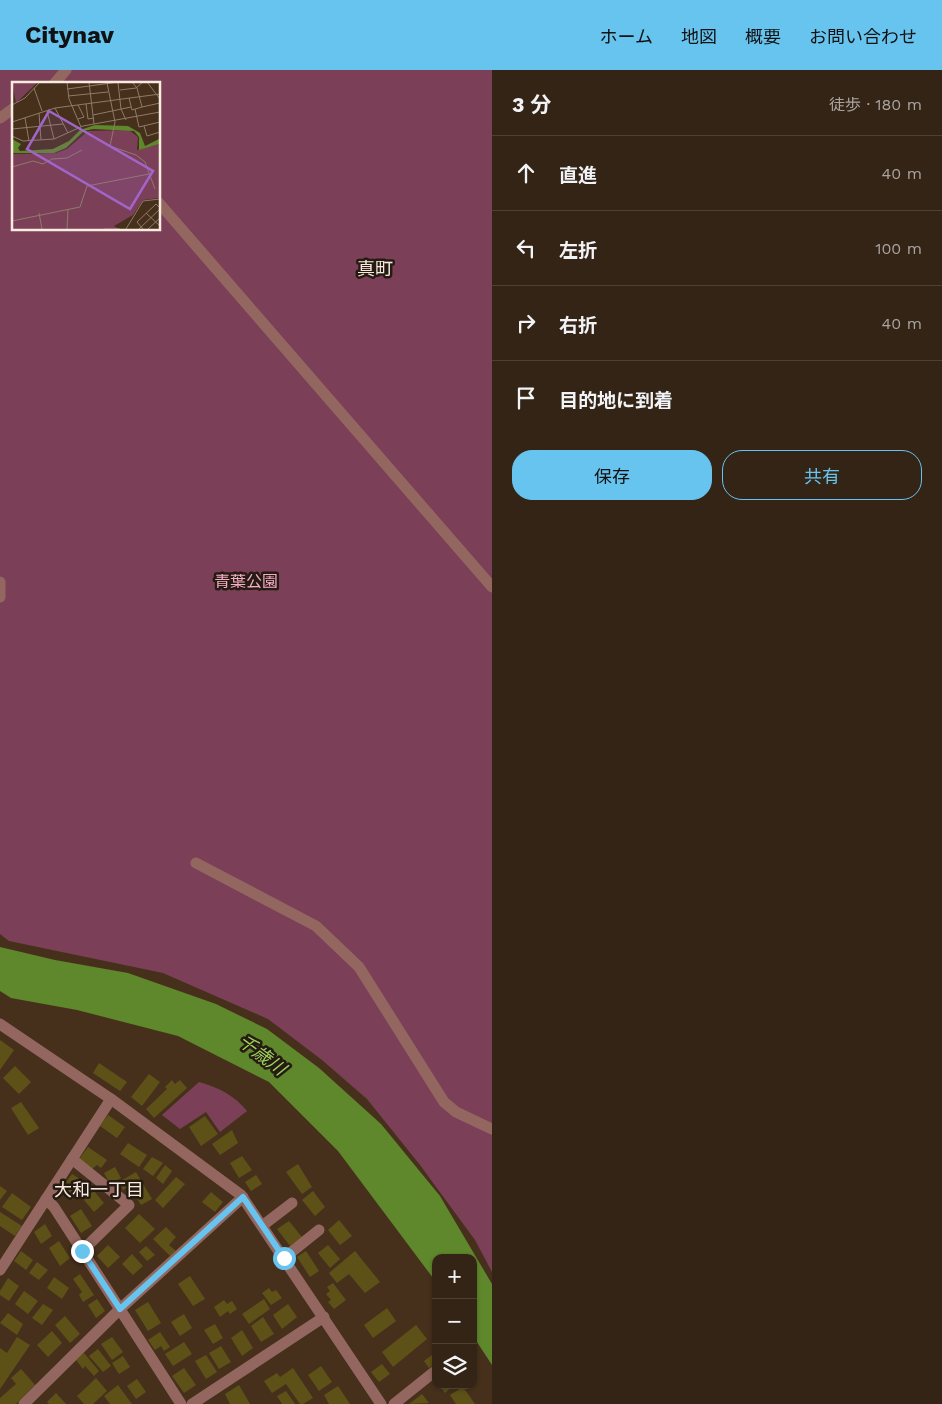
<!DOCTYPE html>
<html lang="ja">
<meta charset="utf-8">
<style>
:root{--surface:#342415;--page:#3f3022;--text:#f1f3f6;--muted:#a9a4a0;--line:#4e4134;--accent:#67c4ef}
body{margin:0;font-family:"Work Sans","Noto Sans JP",sans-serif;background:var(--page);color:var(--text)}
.controls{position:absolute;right:15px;bottom:15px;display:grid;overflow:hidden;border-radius:10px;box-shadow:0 1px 4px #0004}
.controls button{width:45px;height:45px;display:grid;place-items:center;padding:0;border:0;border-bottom:1px solid var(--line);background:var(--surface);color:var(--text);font:25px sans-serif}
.stop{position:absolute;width:15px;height:15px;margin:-11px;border:4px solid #67c4ef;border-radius:50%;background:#fff}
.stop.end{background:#67c4ef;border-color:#fff;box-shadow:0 1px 5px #0008}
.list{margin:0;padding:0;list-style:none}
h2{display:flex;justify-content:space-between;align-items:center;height:65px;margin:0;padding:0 20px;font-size:21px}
h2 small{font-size:16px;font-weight:400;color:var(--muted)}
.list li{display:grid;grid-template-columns:32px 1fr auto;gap:15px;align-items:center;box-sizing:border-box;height:75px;padding:0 20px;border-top:1px solid var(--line)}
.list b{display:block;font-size:19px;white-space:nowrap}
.list em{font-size:16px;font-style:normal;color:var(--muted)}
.actions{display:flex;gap:10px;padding:15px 20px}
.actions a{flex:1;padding:11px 0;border:1px solid var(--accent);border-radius:20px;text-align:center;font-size:18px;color:var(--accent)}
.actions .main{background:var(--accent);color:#111}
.icon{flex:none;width:28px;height:28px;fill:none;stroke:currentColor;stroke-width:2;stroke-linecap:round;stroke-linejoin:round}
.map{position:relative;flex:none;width:492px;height:1334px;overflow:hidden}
header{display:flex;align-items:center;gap:30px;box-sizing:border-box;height:70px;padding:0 25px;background:var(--accent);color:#111}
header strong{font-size:24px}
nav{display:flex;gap:28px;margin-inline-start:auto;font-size:18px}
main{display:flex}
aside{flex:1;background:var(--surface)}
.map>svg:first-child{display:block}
.green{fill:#7b4057;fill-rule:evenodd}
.water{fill:#5f872c}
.building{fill:#5d5117}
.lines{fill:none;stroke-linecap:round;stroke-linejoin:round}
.minor{stroke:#936760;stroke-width:11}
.route{stroke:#67c4ef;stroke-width:6}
.labels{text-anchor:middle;stroke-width:5;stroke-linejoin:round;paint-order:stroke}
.park-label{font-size:16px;fill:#f8acc7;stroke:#251b12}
.neighbourhood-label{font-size:18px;fill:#f9ebdf;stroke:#251b12}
.water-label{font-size:18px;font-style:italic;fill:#9dd45e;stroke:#251b12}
.inset-road{fill:none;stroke:#8e7b6a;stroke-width:1}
.view{fill:#a165c9;fill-opacity:0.15;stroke:#a165c9;stroke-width:2.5}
.inset-edge{fill:none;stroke:#f9ebdf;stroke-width:2.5}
</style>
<header>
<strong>Citynav</strong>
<nav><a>ホーム</a><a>地図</a><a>概要</a><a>お問い合わせ</a></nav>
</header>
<main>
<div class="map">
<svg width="492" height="1334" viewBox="0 0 492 1334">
<rect width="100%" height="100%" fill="#46301c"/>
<g class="green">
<path d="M 0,0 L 492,0 L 492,1202 L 475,1170 L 420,1095 L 367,1029 L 322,990 L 268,949 L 163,903 L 9,871 L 0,864 ZM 14,14 L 159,14 L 159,159 L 14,159 Z"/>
<path d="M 199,1012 C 219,1018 234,1025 247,1041 L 220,1062 L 206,1042 L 180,1059 L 162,1045 Z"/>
</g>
<polygon class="water" points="0,877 55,890 128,903 216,934 267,959 319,998 381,1054 440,1126 492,1214 492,1295 473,1266 473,1188 436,1188 436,1212 338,1081 269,1012 178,966 77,940 11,928 0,921"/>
<g class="building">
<polygon points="0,970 14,980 0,1000"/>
<polygon points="99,993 127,1012 120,1021 93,1003"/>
<polygon points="15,996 31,1012 19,1024 3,1008"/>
<polygon points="149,1004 160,1012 142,1036 131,1027"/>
<polygon points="172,1010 175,1014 180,1010 187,1018 154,1048 146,1039 167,1019 165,1017"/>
<polygon points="21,1032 39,1058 28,1065 11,1038"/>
<polygon points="108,1045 125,1057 117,1068 100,1056"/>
<polygon points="205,1046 218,1064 201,1076 189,1057"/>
<polygon points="232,1060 238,1073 220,1085 212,1074"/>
<polygon points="128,1073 147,1085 139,1097 120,1084"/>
<polygon points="88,1077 107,1090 101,1098 97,1095 92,1099 79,1089"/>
<polygon points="242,1086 252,1100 239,1108 230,1093"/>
<polygon points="152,1087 163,1093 153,1106 143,1099"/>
<polygon points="298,1094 312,1117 302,1124 286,1102"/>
<polygon points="165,1095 172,1101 163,1114 156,1108"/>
<polygon points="115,1097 121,1108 110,1114 104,1103"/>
<polygon points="136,1102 152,1129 141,1135 129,1116 123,1120 119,1112"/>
<polygon points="72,1104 89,1115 79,1129 62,1118"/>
<polygon points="256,1105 262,1114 251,1121 245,1112"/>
<polygon points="176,1107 185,1114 163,1138 155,1130"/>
<polygon points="0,1116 7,1121 0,1130"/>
<polygon points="94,1121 104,1133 94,1142 84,1130"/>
<polygon points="313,1121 325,1137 315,1146 302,1130"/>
<polygon points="211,1122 223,1132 215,1142 202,1132"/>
<polygon points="12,1123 31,1137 22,1150 2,1137"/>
<polygon points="81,1139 92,1156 81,1163 70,1146"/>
<polygon points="0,1142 22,1156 15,1166 0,1156"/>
<polygon points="139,1144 155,1159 140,1173 125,1158"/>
<polygon points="339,1150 352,1166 340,1175 328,1160"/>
<polygon points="289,1151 302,1167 290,1176 277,1159"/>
<polygon points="45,1154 52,1166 41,1174 34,1162"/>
<polygon points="166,1157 176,1167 169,1175 176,1181 170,1186 153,1169"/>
<polygon points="59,1171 70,1188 60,1196 49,1178"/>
<polygon points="108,1175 120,1187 108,1198 97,1186"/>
<polygon points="328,1175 340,1189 330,1198 318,1183"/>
<polygon points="146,1176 155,1185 147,1191 139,1182"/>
<polygon points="21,1181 33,1190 26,1200 14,1191"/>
<polygon points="306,1181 319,1201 310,1207 297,1187"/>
<polygon points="355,1181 380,1212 365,1223 349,1204 337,1213 329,1203"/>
<polygon points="132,1184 143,1196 133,1205 122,1194"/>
<polygon points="37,1192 48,1200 39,1210 29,1203"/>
<polygon points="80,1204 94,1225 83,1232 79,1225 82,1222 73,1209"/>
<polygon points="190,1206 205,1229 193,1236 178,1214"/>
<polygon points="54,1207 69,1218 62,1229 47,1218"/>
<polygon points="8,1208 19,1216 9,1231 0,1225 0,1221"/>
<polygon points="333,1213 346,1230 334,1239 328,1232 331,1230 326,1224 330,1221 327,1217"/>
<polygon points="269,1218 272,1222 276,1220 282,1228 271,1235 262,1223"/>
<polygon points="24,1221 38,1231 28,1244 15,1234"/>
<polygon points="97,1229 105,1241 96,1248 88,1235"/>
<polygon points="264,1229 270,1239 249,1254 242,1244"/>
<polygon points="224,1230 227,1234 232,1231 237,1239 230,1244 228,1241 220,1247 214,1237"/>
<polygon points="148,1232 161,1253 148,1261 135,1240"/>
<polygon points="43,1234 53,1240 42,1255 32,1248"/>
<polygon points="288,1234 297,1247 282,1259 273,1245"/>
<polygon points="387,1238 396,1251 373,1268 364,1255"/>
<polygon points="8,1243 23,1254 17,1265 0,1253"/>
<polygon points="184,1244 192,1258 180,1266 171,1252"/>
<polygon points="65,1246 80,1264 70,1273 55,1255"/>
<polygon points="263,1247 274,1264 261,1272 251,1256"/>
<polygon points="215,1254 223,1268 213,1274 204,1260"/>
<polygon points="416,1255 427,1269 393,1297 382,1282"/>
<polygon points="242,1260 253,1278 242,1286 231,1268"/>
<polygon points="52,1261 62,1273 48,1287 37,1275"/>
<polygon points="160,1262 170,1277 164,1281 161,1276 155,1280 148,1270"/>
<polygon points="17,1267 30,1275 0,1319 0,1278 7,1283"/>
<polygon points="112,1267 123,1282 112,1290 101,1274"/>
<polygon points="184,1272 192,1284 173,1296 165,1284"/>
<polygon points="221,1276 231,1292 219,1299 209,1283"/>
<polygon points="98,1279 111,1296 103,1302 89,1286"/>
<polygon points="436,1282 436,1293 429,1298 424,1291"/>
<polygon points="84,1283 99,1301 94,1306 85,1296 83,1299 76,1290"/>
<polygon points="206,1285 217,1302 206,1309 195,1291"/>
<polygon points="123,1286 130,1297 119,1304 112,1293"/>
<polygon points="382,1294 390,1304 379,1312 371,1302"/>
<polygon points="321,1296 332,1312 319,1321 308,1305"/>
<polygon points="184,1298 196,1315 184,1323 172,1306"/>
<polygon points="293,1298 313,1328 303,1334 300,1334 286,1314 272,1323 264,1311 277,1303 280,1307"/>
<polygon points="21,1299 35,1315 16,1334 0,1334 0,1328 16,1314 11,1308"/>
<polygon points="96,1308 107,1321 93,1334 84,1334 77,1326"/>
<polygon points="137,1309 146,1322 136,1329 127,1316"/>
<polygon points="118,1315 132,1334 110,1334 104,1326"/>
<polygon points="239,1315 250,1334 230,1334 225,1324"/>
<polygon points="439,1315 454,1315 445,1323"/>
<polygon points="338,1316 350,1334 329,1334 324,1325"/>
<polygon points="463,1317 475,1334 456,1334 450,1325"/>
<polygon points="286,1321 295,1334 282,1334 277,1326"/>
<polygon points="56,1323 66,1334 49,1334 47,1332"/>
<polygon points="422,1324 429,1333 409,1334"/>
</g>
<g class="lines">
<g class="minor">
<polyline points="54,14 66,0"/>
<polyline points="0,48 14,38"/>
<polyline points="159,133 492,517"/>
<polyline points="0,512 0,527"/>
<polyline points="196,793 316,856 338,877 359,897 444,1032 456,1042 492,1059"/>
<polyline points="0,954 111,1029 241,1125 381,1334"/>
<polyline points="72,1089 129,1135 82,1181"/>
<polyline points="46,1129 54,1137 181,1334"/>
<polyline points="262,1156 292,1133"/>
<polyline points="284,1188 319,1160"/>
<polyline points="0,1200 111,1029"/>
<polyline points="24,1334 120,1239 243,1127"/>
<polyline points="192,1334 324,1247"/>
<polyline points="394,1334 434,1302"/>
</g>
</g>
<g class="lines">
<polyline class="route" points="82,1181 120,1239 243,1127 284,1188"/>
</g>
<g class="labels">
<g class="park-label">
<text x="246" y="517">青葉公園</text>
</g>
<g class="neighbourhood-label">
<text x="375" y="205">真町</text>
<text x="99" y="1126">大和一丁目</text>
</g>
<g class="water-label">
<text transform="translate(262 985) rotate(37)" y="6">千歳川</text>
</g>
</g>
<g transform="translate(12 12)">
<rect width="148" height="148" fill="#46301c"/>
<path d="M 0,0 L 26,0 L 4,21 ZM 117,48 L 126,55 L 125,68 L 147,62 L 147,116 L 131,118 L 121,133 L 102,144 L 107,147 L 0,147 L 0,72 L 44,71 L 55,67 L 76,49 Z" fill="#7b4057"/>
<path d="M 83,43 L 116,44 L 128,51 L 133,64 L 147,57 L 147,62 L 127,68 L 127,55 L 122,49 L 81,47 L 72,49 L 54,66 L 42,71 L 0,71 L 0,57 L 9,62 L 6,66 L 8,69 L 41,67 L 57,59 L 68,48 Z" fill="#5f872c"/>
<path class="inset-road" d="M 55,0 L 57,17 L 69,45M 77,0 L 82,42M 120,0 L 125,6 L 130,25 L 148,21M 135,0 L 148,17M 95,1 L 103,40M 106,1 L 109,27 L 114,38M 22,6 L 30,29M 55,7 L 107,0M 108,8 L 124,6 L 131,0M 56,14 L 96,10M 117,16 L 120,28 L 130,25M 74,22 L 76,37 L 82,36M 0,23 L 13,16 L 28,0M 43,26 L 56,51M 123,27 L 127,45 L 148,40M 35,29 L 42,57M 27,31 L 29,58M 81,33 L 119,25M 13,36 L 17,59M 66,37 L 72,35 L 66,23M 0,40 L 43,26 L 148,12M 103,40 L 98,64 L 124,73 L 133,80 L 143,107M 132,44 L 135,54 L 148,50M 0,47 L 51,42M 0,54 L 11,59 L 42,57 L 71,44 L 148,30M 0,85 L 21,79 L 31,82 L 40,77 L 55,76 L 70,68M 27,131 L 30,147M 134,131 L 148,144M 0,139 L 68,125 L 75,104 L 137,92M 55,147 L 56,128M 92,147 L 108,147M 114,147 L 131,119 L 148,117M 127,147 L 148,127M 131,147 L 125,140 L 144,122 L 148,126M 136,147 L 148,136"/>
<path class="view" d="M 37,29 L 141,89 L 118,127 L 15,67 Z"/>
<rect width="148" height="148" class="inset-edge"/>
</g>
</svg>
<div class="controls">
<button>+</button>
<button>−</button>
<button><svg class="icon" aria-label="layers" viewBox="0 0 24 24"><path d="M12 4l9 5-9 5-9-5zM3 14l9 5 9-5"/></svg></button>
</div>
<div class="stop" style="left:284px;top:1188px"></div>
<div class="stop end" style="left:82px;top:1181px"></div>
</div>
<aside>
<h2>3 分<small>徒歩 · 180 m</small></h2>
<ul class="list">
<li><svg class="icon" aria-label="ahead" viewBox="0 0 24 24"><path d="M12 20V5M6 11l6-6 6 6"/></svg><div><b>直進</b></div><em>40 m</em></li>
<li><svg class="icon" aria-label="left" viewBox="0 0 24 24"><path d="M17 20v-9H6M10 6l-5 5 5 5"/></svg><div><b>左折</b></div><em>100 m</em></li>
<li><svg class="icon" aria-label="right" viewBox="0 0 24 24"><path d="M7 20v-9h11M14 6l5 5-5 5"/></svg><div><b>右折</b></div><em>40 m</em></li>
<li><svg class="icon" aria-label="arrive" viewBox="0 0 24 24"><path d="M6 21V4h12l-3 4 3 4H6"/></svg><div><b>目的地に到着</b></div></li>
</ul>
<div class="actions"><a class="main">保存</a><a>共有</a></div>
</aside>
</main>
